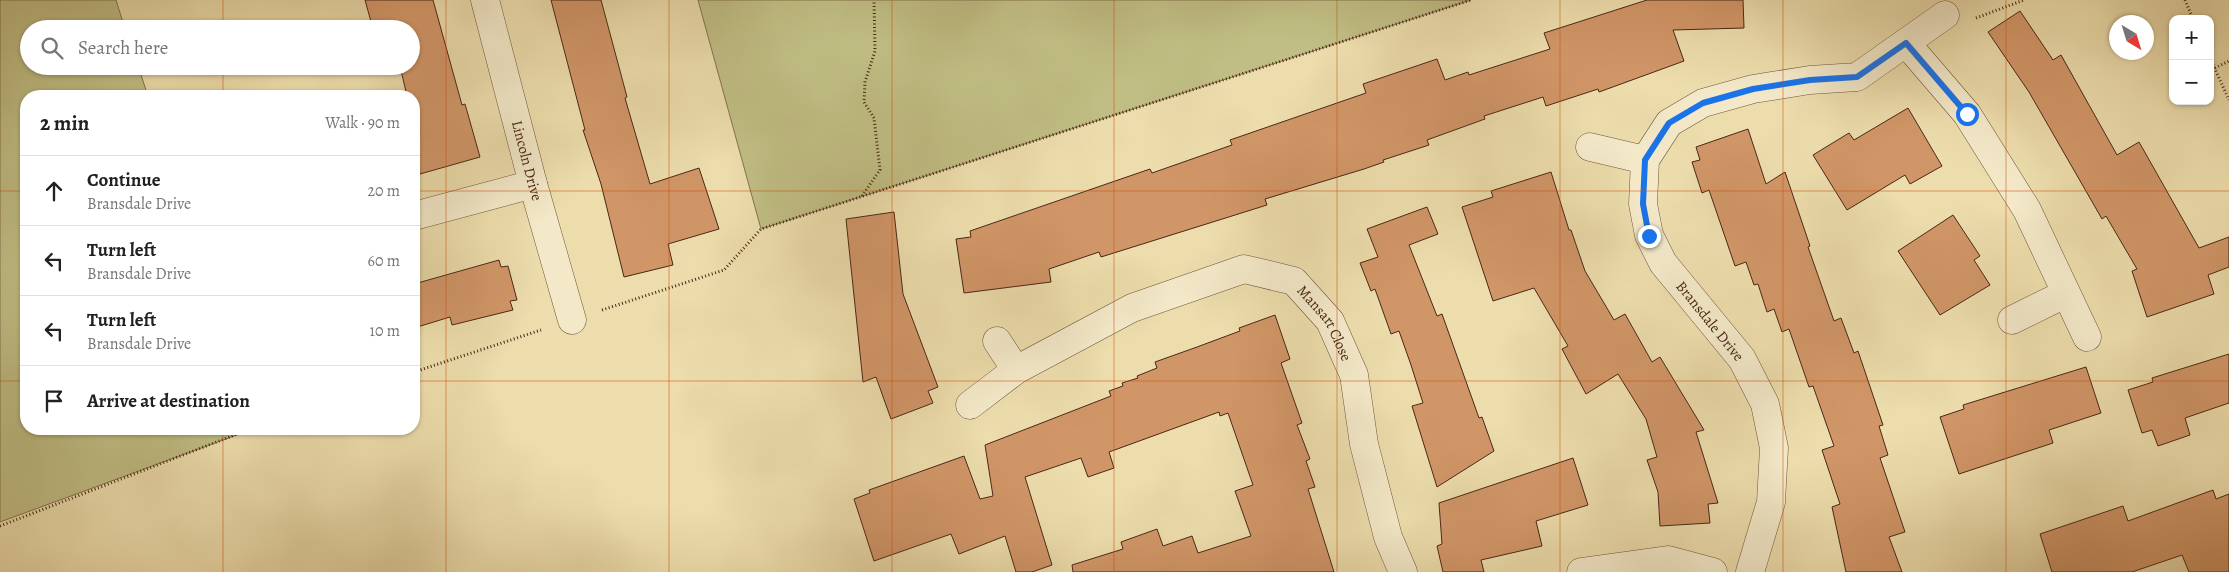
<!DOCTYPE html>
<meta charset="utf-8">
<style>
:root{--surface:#fff;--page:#f6f6f6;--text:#202124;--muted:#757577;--line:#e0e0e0}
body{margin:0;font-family:Alegreya,serif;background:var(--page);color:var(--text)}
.controls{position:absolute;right:15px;top:15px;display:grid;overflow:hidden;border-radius:10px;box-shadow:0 1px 4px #0004}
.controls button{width:45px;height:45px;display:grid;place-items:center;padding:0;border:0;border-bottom:1px solid var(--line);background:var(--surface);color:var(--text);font:25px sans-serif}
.compass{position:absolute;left:2109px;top:15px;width:45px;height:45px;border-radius:50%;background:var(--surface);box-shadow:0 1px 4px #0004;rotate:142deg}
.stop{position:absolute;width:15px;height:15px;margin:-11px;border:4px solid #1a73e8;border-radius:50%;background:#fff}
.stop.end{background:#1a73e8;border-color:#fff;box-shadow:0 1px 5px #0008}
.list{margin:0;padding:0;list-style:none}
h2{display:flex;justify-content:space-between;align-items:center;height:65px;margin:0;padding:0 20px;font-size:21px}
h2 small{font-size:16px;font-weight:400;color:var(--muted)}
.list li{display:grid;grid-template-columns:32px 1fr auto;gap:15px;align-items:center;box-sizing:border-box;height:70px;padding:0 20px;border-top:1px solid var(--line)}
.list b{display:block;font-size:19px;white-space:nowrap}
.list p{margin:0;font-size:16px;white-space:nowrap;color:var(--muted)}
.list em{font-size:16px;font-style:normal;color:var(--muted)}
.icon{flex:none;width:28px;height:28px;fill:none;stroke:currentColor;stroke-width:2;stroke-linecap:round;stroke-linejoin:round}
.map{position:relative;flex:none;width:2229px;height:572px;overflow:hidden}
.search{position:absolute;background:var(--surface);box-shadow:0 1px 4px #0004;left:20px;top:20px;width:400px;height:55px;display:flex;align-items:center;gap:12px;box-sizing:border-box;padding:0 18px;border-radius:28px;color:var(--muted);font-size:19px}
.panel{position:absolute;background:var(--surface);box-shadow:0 1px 4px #0004;left:20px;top:90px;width:400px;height:345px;border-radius:20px}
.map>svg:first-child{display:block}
.grass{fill:#c0be84;stroke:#84724e}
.building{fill:#d19668;stroke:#492717}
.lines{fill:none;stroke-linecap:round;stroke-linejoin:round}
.street-casing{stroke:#72543c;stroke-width:29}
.path{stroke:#492717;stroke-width:3;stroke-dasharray:1 2.5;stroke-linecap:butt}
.street{stroke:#f3e9c9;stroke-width:28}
.route{stroke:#1a73e8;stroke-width:6}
.grid{fill:none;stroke:#d0520e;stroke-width:1;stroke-opacity:0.55}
.labels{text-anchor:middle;stroke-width:4.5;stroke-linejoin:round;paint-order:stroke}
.street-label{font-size:15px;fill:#492717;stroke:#f3e9c9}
</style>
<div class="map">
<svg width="2229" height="572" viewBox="0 0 2229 572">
<rect width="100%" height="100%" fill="#edddac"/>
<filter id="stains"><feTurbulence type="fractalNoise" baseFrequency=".004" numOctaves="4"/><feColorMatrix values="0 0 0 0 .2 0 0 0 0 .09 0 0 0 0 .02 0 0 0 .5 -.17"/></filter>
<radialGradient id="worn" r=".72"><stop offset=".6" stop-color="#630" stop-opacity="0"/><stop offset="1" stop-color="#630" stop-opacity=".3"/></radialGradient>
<g class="grass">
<polygon points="0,0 116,0 125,29 29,29 29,66 138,66 148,96 26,96 26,429 253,429 0,522"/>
<polygon points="698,0 1471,0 761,229"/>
</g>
<g class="building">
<polygon points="365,0 433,0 462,105 465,104 480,157 420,174 414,151 414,96 407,96 400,66 411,66 411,29 373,29"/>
<polygon points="551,0 601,0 627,97 625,98 650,184 699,168 719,229 668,244 673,265 624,277 601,184 583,130 585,130"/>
<polygon points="1647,0 1743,0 1744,28 1673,30 1684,61 1599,92 1598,89 1546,106 1543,97 1484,116 1485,119 1427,140 1429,145 1383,160 1384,162 1364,169 1265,199 1267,205 1101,257 1099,252 1049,269 1051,282 964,293 956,239 971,237 970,231 1150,169 1152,173 1232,145 1230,140 1366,93 1363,84 1437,59 1445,80 1468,72 1469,75 1550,49 1544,33"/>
<polygon points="2020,11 2053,60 2061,55 2117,155 2139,142 2199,248 2229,237 2229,267 2208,275 2214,294 2147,317 2132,271 2137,269 2106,216 2102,219 2029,92 1988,32"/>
<polygon points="1908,108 1942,166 1910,184 1905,175 1847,210 1813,155 1849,133 1854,140"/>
<polygon points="1748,129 1766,184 1785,172 1810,246 1808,247 1834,321 1841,318 1854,353 1858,351 1883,425 1879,426 1888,455 1880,458 1905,532 1889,537 1902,572 1846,572 1832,507 1840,504 1822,450 1834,446 1813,386 1809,387 1789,329 1782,332 1774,309 1767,312 1758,284 1754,285 1746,262 1735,266 1709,190 1702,193 1692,162 1700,160 1696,147"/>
<polygon points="1551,172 1569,230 1571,230 1585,271 1614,320 1625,314 1652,362 1660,357 1704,430 1696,432 1718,503 1708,504 1710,523 1660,526 1658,492 1647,460 1657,457 1646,419 1618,374 1586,394 1562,349 1568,346 1534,288 1493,301 1462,207 1493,197 1491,191"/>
<polygon points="1427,207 1438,234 1409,245 1437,316 1442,314 1479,418 1482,417 1494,451 1437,487 1412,406 1423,403 1411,365 1399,331 1391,334 1375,289 1371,291 1360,263 1378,257 1367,229"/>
<polygon points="894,212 903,294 938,387 928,391 933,403 891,419 876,377 863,382 846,219"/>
<polygon points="1953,215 1980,256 1974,260 1990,285 1940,315 1898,251"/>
<polygon points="499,260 501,267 508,266 517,300 510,301 513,310 452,325 450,317 414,328 414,284"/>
<polygon points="1275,315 1290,359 1281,363 1302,423 1297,425 1310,459 1306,461 1315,487 1308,489 1334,572 1073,572 1072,565 1123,549 1121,542 1157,529 1163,546 1192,536 1198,553 1251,536 1235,491 1253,485 1228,413 1220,416 1219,412 1109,452 1114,468 1088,477 1081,458 1025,477 1052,565 1032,572 1016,572 1005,536 959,554 951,534 874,561 854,499 870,493 869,490 964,456 980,499 993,496 985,445 1111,396 1109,391 1123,386 1122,383 1138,378 1137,376 1157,368 1155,362 1197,347 1240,331 1239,328"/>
<polygon points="2229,354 2229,403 2185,418 2190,435 2158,446 2152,430 2142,433 2128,390 2153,382 2152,378"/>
<polygon points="2086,367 2101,413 2049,430 2053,443 1959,474 1940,417 1964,409 1963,405"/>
<polygon points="1573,458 1588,505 1536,521 1542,546 1481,560 1484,572 1443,572 1437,546 1442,544 1439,503"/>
<polygon points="2213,490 2216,499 2229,494 2229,572 2189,572 2182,555 2132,572 2052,572 2040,534 2123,506 2128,521"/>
</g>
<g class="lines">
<defs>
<g id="street">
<path id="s1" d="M 485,0 L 533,184 L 572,320"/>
<polyline points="1906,43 1967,114 2027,210 2087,337"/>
<polyline points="1590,147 1645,160"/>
<polyline points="414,216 533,184"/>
<polyline points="2012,320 2065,294"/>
<polyline points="997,341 1016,370"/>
<path id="s2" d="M 970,405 L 1016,370 L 1132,308 L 1244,269 L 1294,281 L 1330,321 L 1354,375 L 1364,444 L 1388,537 L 1403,572"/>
<polyline points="1581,572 1668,560 1713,572"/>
<polyline points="1750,572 1771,502 1774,448 1765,404 1742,359 1663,263 1649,235 1643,204 1645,160 1669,123 1703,103 1753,89 1810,80 1857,77 1945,15"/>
</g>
</defs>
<use href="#street" class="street-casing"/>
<g class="path">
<polyline points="2185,0 2193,19"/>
<polyline points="1976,18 2024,0"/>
<polyline points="2210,58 2229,100"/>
<polyline points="2215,68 2229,61"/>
<polyline points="862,196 880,170 874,118 864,102 865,82 875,51 874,0"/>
<polyline points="602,310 724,270 761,229 1471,0"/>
<polyline points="414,372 541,330"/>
<polyline points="0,526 250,429"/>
</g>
<use href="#street" class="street"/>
</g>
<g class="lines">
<polyline class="route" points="1649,236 1643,204 1645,160 1669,123 1703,103 1753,89 1810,80 1857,77 1906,43 1967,114"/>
</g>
<path class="grid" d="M 223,0 L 223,29M 446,0 L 446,572M 669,0 L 669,572M 892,0 L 892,572M 1114,0 L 1114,572M 1337,0 L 1337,572M 1560,0 L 1560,572M 1783,0 L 1783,572M 2006,0 L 2006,572M 223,66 L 223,96M 0,191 L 26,191M 414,191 L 2229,191M 0,381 L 26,381M 414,381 L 2229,381M 223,429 L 223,572"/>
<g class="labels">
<g class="street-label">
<text dy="5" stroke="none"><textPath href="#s1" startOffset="166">Lincoln Drive</textPath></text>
<text transform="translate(1710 321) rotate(51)" y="5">Bransdale Drive</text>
<text dy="5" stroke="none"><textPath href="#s2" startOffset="412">Mansart Close</textPath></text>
</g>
</g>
<rect width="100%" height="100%" filter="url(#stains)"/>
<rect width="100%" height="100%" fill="url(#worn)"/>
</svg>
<div class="controls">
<button>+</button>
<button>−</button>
</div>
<svg class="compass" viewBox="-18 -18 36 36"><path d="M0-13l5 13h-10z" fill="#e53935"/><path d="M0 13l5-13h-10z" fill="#757577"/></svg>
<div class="stop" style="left:1967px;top:114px"></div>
<div class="stop end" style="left:1649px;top:236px"></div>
<div class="search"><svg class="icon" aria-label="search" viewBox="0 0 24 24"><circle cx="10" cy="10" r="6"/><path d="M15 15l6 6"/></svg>Search here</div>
<section class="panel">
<h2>2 min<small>Walk · 90 m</small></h2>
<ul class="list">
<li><svg class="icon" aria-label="ahead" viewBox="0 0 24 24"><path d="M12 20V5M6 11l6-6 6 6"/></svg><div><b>Continue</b><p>Bransdale Drive</p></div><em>20 m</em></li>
<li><svg class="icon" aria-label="left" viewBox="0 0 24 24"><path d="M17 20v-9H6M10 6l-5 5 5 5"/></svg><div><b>Turn left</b><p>Bransdale Drive</p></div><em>60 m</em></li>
<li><svg class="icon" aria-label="left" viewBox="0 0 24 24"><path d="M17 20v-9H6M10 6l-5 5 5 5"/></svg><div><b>Turn left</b><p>Bransdale Drive</p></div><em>10 m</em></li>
<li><svg class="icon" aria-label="arrive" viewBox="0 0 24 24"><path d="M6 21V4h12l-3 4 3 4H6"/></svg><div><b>Arrive at destination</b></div></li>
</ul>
</section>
</div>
